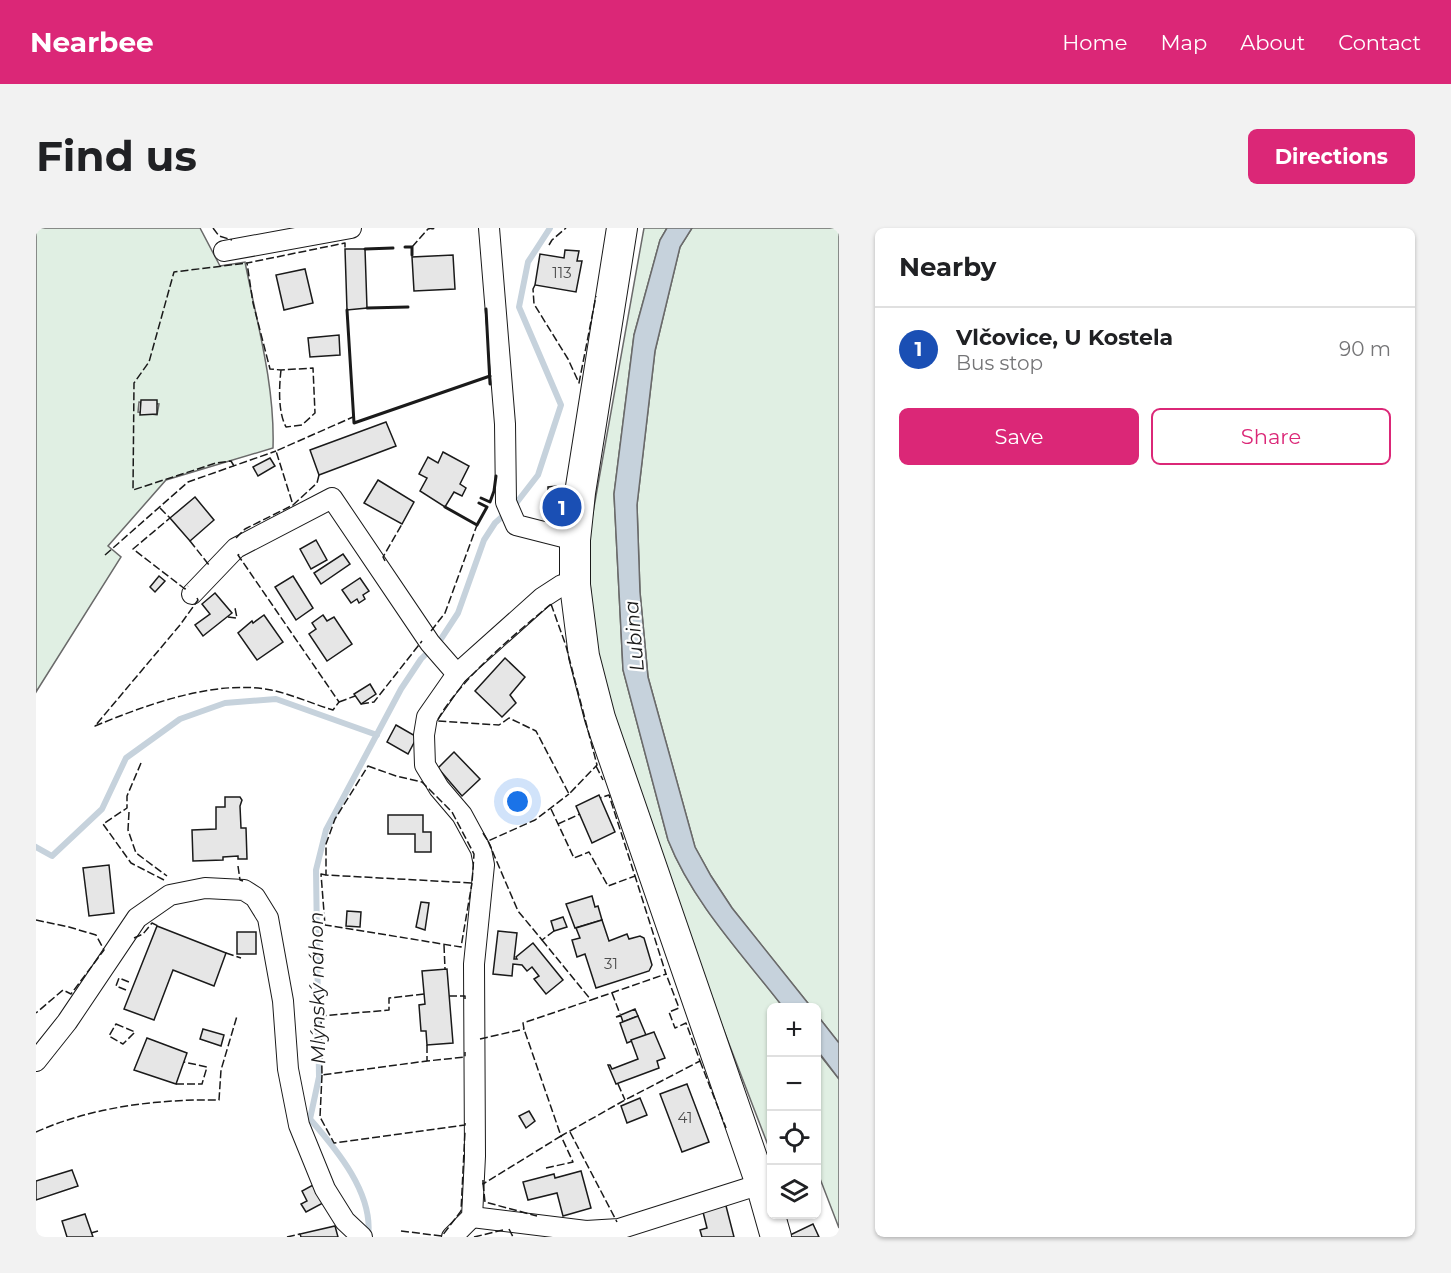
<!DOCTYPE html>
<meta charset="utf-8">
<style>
:root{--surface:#fff;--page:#f2f2f2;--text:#202124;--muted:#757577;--line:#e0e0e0;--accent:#db2777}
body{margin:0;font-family:Montserrat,sans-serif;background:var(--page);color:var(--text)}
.controls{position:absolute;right:18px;bottom:18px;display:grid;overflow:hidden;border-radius:9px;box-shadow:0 2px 4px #0004}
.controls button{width:54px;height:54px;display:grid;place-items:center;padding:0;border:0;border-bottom:2px solid var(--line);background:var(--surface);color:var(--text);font:30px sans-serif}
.you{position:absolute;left:482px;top:574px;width:21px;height:21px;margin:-15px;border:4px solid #fff;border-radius:50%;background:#1a73e8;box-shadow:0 0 0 9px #1a73e833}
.badge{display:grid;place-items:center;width:39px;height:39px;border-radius:50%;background:var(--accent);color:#fff;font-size:20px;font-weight:700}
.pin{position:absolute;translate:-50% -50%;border:3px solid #fff;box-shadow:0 2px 6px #0006}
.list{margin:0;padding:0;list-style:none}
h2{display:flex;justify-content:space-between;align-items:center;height:78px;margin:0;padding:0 24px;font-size:26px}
h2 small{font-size:20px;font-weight:400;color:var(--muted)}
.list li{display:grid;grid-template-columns:39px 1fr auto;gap:18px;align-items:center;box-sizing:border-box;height:84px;padding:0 24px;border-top:2px solid var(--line)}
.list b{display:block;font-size:22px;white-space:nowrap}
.list p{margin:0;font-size:20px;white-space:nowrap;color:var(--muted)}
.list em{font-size:20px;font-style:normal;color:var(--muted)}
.actions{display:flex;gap:12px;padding:18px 24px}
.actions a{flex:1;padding:14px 0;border:2px solid var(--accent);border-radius:9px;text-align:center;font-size:21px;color:var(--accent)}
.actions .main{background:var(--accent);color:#fff}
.icon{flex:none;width:33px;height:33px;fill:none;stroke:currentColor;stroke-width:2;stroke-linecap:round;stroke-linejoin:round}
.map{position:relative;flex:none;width:803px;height:1009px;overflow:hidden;border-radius:9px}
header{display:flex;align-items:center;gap:36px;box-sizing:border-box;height:84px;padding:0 30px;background:var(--accent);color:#fff}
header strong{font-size:28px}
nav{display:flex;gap:33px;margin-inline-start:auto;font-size:21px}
.intro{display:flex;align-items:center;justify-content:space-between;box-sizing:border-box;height:144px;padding:0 36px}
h1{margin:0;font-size:42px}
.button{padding:15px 27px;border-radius:9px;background:var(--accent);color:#fff;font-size:21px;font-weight:700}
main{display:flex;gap:36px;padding:0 36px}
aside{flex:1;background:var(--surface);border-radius:9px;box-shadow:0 2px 4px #0004}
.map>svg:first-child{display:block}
.green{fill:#e0efe3;stroke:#6a6a6a;stroke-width:1.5;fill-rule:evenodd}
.water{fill:#c6d2dc;stroke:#6a6a6a;stroke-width:1.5}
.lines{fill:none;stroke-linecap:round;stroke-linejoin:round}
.stream{stroke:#c6d2dc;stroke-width:6}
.building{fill:#e6e6e6;stroke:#1a1a1a;stroke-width:1.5}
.street-casing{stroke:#1a1a1a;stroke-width:22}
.primary-casing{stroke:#1a1a1a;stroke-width:32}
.street{stroke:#fff;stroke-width:20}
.primary{stroke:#fff;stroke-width:30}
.fence{stroke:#1a1a1a;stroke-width:1.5;stroke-dasharray:8 3;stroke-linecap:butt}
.wall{stroke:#1a1a1a;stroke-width:3}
.labels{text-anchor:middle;stroke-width:4.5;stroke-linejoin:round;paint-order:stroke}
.number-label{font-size:15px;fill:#4d4d4d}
.water-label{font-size:20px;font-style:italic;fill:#1a1a1a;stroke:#fff}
</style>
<header>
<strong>Nearbee</strong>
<nav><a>Home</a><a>Map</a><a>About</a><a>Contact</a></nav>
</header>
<div class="intro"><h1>Find us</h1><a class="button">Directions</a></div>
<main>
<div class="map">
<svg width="803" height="1009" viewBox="0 0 803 1009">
<rect width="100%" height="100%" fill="#fff"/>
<g class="green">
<path d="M 0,0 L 164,0 L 184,38 L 209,34 C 221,95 239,157 237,220 L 130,252 L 72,318 L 85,329 L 0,464 ZM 103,174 L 123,176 L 121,187 L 102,184 Z"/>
<path d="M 608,0 L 631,0 L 624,12 L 598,107 L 578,266 L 587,442 L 632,612 C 657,675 706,726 747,779 L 736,780 L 735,925 L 650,704 L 561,441 L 551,318 Z"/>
<polygon points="656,0 803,0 803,815 781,787 780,780 775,779 696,680 675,648 659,619 612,449 604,364 601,277 619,123 644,19"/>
<polygon points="780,822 803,851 803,1000 783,948 781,949"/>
</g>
<g class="water">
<path d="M 631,0 L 656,0 L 644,19 L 619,123 L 601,277 L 604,364 L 612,449 L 659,619 L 675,648 L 696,680 L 775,779 L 747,779 C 706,726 657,675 632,612 L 587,442 L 578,266 L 598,107 L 624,12 Z"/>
<polygon points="781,787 803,815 803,851 781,822"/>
</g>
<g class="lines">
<g class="stream">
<polyline points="0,619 16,628 66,581 90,530 144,491 189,475 240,471 341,507"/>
<path d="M 332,1009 C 338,966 301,922 274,891 L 283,849 L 280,642 L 290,602 L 365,461 L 385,431 L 405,411 L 422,385 L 448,312 L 459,295 L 478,278 L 502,247 L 525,177 L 483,79 L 492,34 L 514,0"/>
</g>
</g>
<g class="building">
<polygon points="309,21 329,21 331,80 311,82"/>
<polygon points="529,22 543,23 541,33 546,33 540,64 499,57 504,26 528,30"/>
<polygon points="417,27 419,61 378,63 376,29"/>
<polygon points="269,41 277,75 248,82 240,47"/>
<polygon points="303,107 304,127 274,129 272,110"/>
<polygon points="105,172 121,172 121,186 104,187"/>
<polygon points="350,194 360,218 283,247 274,222"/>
<polygon points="407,224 433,238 424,256 430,260 426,268 418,264 409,279 384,263 391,250 383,246 392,229 402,235"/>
<polygon points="234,230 239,238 222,248 217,239"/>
<polygon points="342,252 378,274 366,296 328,275"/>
<polygon points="521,258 522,275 512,276 512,259"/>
<polygon points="159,269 178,292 154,313 134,290"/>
<polygon points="280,312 291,332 275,341 264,321"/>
<polygon points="307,326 314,336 285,356 278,345"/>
<polygon points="123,348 129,353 119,364 114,359"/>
<polygon points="257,348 277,380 260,392 239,359"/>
<polygon points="324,350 333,363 327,367 329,371 323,375 321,371 315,375 306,362"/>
<polygon points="179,365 196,385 167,408 159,397 174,386 166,376"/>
<polygon points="228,387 247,414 221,432 202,405 216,393 217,395"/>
<polygon points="287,387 291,393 298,389 316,416 291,433 273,406 280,401 276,395"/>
<polygon points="469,430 489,449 474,467 480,475 466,489 439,463"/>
<polygon points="334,456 340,466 325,476 318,466"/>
<polygon points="360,497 381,509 372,526 351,514"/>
<polygon points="418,524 444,551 426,568 402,540"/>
<polygon points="563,567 579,604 556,615 540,578"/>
<polygon points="189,569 204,569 206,572 204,578 205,600 210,600 211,631 202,631 202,628 187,629 187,632 157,633 156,602 180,601 180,579 189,579"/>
<polygon points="352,587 387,587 387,604 395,604 395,624 379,624 379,606 352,606"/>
<polygon points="73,637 78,685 53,688 47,640"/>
<polygon points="556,668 559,679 562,678 566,692 539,700 530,676"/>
<polygon points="385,674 393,675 389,702 380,699"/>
<polygon points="311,683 325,684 324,699 310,698"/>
<polygon points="527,689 531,699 518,703 515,693"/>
<polygon points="566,692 573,713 591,706 593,711 604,708 608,710 616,737 613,743 560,760 549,726 541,729 536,712 544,710 540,700"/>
<polygon points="121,698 190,725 178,758 137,742 118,792 88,781"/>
<polygon points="462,703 481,705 478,731 481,731 480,729 497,715 527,752 510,766 498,751 503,748 496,739 491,743 486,737 477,736 476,748 457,746"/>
<rect x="201" y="704" width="19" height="22"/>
<polygon points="411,741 417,815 391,817 390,803 385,803 383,777 389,776 386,743"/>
<polygon points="599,781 602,788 587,794 585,788 580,789"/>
<polygon points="602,788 610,807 591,815 584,795"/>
<polygon points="167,801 188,807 185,818 164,811"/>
<polygon points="618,804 629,830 621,833 623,840 580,856 572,837 574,837 576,841 602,831 595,812"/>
<polygon points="111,810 151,825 140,856 98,842"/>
<polygon points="651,856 673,914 646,924 624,866"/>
<polygon points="604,870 611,887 591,895 585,878"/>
<polygon points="493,883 499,893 490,900 483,888"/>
<polygon points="36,942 42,958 0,972 0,953"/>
<polygon points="545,943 555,980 527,988 521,965 492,972 487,954 518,946 519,950"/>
<polygon points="277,957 287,975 270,984 265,976 271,973 266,963"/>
<polygon points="689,974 698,1009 666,1009 664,1002 671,1000 666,980"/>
<polygon points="49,986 57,1009 31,1009 26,993"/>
<polygon points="777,996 783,1009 753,1009 752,1008"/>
<polygon points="299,998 302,1009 265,1009 264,1006"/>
</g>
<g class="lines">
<defs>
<g id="street">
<polyline points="453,0 469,196 470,274 480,297 539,312"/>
<polyline points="188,23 315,0"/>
<polyline points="156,366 200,320 296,270 394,415 421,446"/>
<polyline points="0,833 31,794 101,690 134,667 169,660 208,662 219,669 232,690 247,773 252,841 263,897 289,961 309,993 326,1009"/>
<polyline points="436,989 550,1003 583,1001 725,956"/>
<polyline points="416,1009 436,989 439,928 438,736 448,637 445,622 426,587 403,560 389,537 388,507 391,489 421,446 506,370 526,357 539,357"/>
</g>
<polyline id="primary" points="586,0 544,265 539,312 539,357 548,428 564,490 725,956 740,1009"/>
</defs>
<use href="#street" class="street-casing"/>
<use href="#primary" class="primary-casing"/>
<use href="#street" class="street"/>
<use href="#primary" class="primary"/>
<g class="fence">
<polyline points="177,0 183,8 196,12"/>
<polyline points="513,17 516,12 530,0"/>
<polyline points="376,19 392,1 396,0"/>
<polyline points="499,57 497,61 498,76 532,131 543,155 560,68"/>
<path d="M 245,142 C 243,160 242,184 250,199 L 266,197 L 279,185 L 277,140 L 245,142 L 234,141 L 217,75 L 211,35 L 309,15 L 309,21"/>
<polyline points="198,238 195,233 180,235 97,262 98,155 113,134 138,44 211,35"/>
<polyline points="283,247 281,255 257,277 240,223 317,189"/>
<polyline points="124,280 134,290 97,321 149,361 152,358"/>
<polyline points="200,310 209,301 257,277"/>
<polyline points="154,313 173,337 174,335"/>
<polyline points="69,327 152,254 240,223"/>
<polyline points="349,333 347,329 366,296"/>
<path d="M 161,370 L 162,372 L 144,397 L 59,498 C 110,477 179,451 235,462 C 255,466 277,476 297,482 L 303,474 L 202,327 L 204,326"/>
<path d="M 515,376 L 530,418 L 561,537 L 533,566 L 500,503 L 473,490 L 463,497 L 401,493 C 424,451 478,407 515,376 Z"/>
<polyline points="192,389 201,390 199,380"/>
<polyline points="395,403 409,385 441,297"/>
<polyline points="303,474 319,468"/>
<polyline points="325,476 338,474 386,413"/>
<polyline points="105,535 91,568 91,580 67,596 95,635 128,652"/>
<polygon points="332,538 360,548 386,554 416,584 438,626 436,655 290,647 290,616 299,591"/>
<polyline points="560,538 567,552"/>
<polyline points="515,581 538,630 553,624 572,658 599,648 573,567 564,570"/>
<polyline points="93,584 92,602 100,625 131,648"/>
<polyline points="522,596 544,586"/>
<polyline points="447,605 452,613 499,592 533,566"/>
<polyline points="452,613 482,683 506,712 518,703"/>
<polyline points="202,638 204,652 207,653"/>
<polyline points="290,647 285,646 289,697 425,719 436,655"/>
<polyline points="0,692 33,699 60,707 68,722 35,766 27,762 0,785"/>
<polyline points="98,710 107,706 116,695 122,698"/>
<polyline points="506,712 555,772 630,746 599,648"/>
<polyline points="408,717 409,741"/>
<polyline points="190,725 205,730"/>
<polyline points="90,762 80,758 83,750 93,754"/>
<polyline points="576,765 584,786"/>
<polyline points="388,766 353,770 353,782 285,788 286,847 391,833"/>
<polyline points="413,768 429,768 429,773"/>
<polygon points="80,796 99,804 87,816 73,808"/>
<polyline points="444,811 488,801 487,795 555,772"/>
<polyline points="391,817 391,833 429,829 429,824"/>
<polyline points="664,833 690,900"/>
<polyline points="286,847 284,889 298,915 429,897 429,895"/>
<polyline points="140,856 166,856 171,839 148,834"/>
<polyline points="582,856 589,872"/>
<path d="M 0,904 C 56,879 121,871 183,872 L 185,842 L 201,788"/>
<polyline points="534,904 581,994"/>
<polyline points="510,940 537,934 525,908 589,872 664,833 650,795 639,800 633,784 643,780 630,746"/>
<polyline points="447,952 447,956 525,908 488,801"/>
<polyline points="447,955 449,974 501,988"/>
<polyline points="473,1001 477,1009"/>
<polyline points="365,1003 406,1008 425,983 429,903"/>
<polyline points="55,1005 62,1003"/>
<polyline points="251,1009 264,1006"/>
<polyline points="438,1009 467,1002"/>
</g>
<g class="wall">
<polyline points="396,0 397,0"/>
<polyline points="369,19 376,19 376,27"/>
<polyline points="329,21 357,20"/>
<polyline points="331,80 372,79"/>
<polyline points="450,81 454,156"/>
<polyline points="311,82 318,195 454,148"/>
<polyline points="445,270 454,274 458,263 460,248"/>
<polyline points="409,279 441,297 451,279 443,275"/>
</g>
</g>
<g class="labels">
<g class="number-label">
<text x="526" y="50">113</text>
<text x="575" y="741">31</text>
<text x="649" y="895">41</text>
</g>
<g class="water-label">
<text transform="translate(598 408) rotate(-95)" y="7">Lubina</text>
<text transform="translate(281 760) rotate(-91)" y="7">Mlýnský náhon</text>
</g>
</g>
</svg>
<div class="controls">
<button>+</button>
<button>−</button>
<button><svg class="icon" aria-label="locate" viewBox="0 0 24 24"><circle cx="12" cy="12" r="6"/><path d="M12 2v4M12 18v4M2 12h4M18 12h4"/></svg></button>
<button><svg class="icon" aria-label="layers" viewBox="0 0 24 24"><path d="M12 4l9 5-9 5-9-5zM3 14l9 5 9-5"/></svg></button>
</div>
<div class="you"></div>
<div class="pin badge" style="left:526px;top:279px;background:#1a4fb4">1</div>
</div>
<aside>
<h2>Nearby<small></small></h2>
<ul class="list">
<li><span class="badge" style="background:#1a4fb4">1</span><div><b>Vlčovice, U Kostela</b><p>Bus stop</p></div><em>90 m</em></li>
</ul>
<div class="actions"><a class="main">Save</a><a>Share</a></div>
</aside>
</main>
